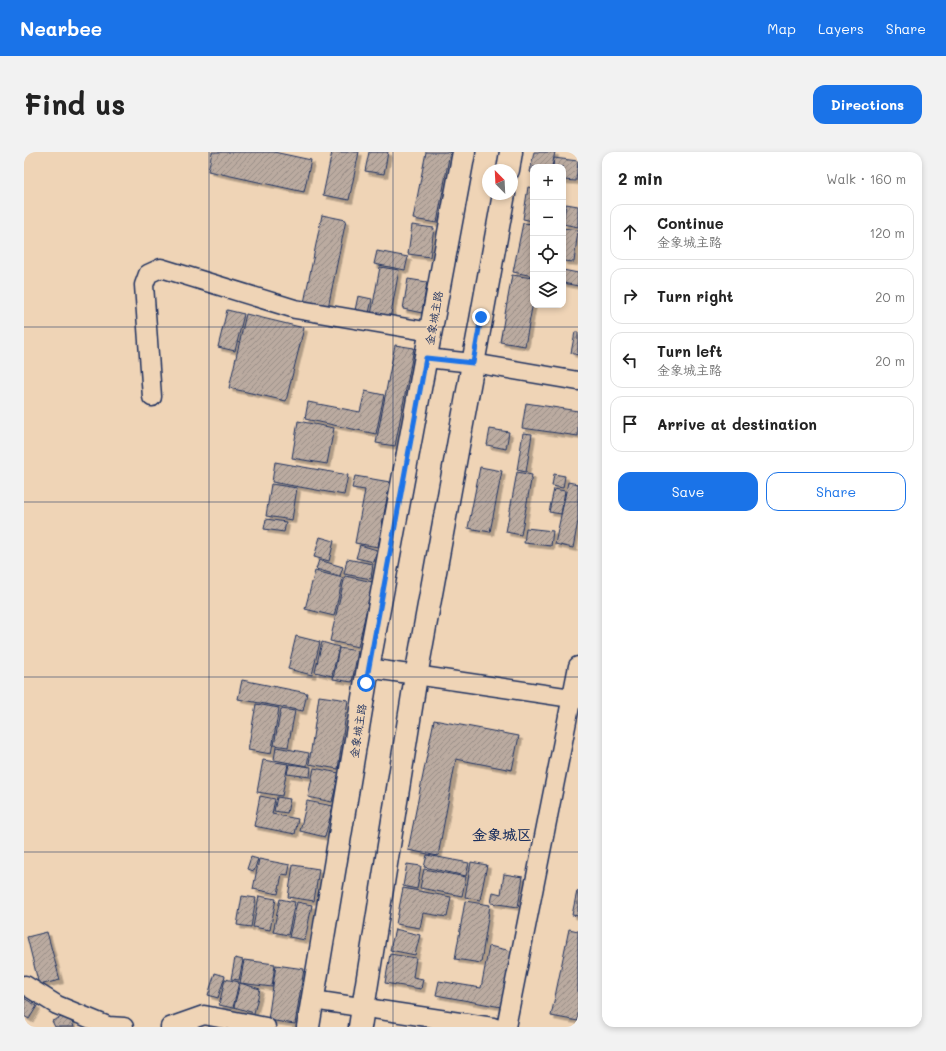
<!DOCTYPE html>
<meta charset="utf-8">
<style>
:root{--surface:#fff;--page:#f2f2f2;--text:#222;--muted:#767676;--line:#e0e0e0;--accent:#1a73e8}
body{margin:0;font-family:Mali,"LXGW WenKai TC",sans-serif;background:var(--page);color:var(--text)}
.controls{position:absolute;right:12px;top:12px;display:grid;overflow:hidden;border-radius:8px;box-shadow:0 2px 6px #0003}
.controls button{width:36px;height:36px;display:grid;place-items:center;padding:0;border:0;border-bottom:1px solid var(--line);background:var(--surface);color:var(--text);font:20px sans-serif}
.compass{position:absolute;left:458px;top:12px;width:36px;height:36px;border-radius:50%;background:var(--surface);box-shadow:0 2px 6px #0003;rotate:336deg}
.stop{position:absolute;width:12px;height:12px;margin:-9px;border:3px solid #1a73e8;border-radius:50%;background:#fff}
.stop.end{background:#1a73e8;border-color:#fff;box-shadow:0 1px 4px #0008}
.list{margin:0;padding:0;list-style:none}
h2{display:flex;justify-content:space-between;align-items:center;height:52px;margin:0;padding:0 16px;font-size:17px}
h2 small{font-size:13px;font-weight:400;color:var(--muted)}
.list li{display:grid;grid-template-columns:26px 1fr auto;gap:12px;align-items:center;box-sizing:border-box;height:56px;margin:0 8px 8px;padding:0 8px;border:1px solid var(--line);border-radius:12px}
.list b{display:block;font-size:15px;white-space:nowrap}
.list p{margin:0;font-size:13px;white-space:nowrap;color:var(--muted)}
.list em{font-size:13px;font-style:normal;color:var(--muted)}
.actions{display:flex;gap:8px;padding:12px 16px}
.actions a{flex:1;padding:9px 0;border:1px solid var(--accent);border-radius:12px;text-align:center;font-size:14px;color:var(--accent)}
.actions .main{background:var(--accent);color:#fff}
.icon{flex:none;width:22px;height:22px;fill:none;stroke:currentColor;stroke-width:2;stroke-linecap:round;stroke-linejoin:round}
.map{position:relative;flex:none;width:554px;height:875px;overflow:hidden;border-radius:12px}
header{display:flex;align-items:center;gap:24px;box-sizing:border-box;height:56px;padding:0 20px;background:var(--accent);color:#fff}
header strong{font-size:19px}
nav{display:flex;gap:22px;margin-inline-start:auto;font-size:14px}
.intro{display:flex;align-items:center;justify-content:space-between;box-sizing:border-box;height:96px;padding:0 24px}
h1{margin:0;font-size:28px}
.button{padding:10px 18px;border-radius:12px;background:var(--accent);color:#fff;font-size:14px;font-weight:700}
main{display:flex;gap:24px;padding:0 24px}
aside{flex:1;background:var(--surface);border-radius:12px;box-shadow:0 2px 6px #0003}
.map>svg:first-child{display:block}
.building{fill:url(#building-hatch);stroke:#1b2f5e;filter:url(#shadow)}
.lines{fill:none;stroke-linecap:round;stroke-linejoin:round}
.minor-casing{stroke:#1b2f5e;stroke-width:21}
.major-casing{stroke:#1b2f5e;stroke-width:25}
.minor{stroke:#efd4b6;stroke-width:18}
.major{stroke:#efd4b6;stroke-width:22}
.route{stroke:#1a73e8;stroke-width:5}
.grid{fill:none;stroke:#1b2f5e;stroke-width:1;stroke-opacity:0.55}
.labels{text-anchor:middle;stroke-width:3;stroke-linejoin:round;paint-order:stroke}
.street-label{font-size:11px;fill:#1b2f5e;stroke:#efd4b6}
.district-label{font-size:15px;font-weight:bold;fill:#1b2f5e;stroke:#efd4b6}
</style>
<header>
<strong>Nearbee</strong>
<nav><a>Map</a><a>Layers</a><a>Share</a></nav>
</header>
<div class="intro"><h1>Find us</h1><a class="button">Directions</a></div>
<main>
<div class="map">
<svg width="554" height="875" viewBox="0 0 554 875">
<defs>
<pattern id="building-hatch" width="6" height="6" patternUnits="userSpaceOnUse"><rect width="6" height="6" fill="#bbaba0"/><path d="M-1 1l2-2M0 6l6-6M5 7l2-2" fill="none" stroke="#978c86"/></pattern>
<filter id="shadow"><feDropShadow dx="3.5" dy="3.5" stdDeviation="0" flood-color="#0004"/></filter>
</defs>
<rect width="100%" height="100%" fill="#efd4b6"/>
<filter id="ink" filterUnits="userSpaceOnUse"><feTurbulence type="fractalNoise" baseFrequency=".025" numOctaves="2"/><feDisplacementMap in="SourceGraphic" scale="8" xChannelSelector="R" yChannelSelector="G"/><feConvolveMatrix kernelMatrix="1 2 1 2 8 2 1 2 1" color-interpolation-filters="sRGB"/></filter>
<g filter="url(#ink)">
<g class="building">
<polygon points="188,0 250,0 287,8 280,40 184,19"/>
<polygon points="308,0 335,0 325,48 299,43"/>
<polygon points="345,0 364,0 360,22 341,19"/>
<polygon points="402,0 426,0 413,71 389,67"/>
<polygon points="510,0 531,0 528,15 509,15 509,21 506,20"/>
<polygon points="530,6 554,9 552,29 539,28 539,15 529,15"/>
<polygon points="504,35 509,36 509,69 499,67"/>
<polygon points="542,52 554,54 554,75 539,72"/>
<polygon points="298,63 322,68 304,156 280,151"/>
<polygon points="499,71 509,72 509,124 489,120"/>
<polygon points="388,73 410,76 406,105 384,102"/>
<polygon points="539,76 554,78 550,110 539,109"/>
<polygon points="353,99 384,105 381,118 350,112"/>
<polygon points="356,115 375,118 366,167 347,163"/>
<polygon points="539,118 554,121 554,134 539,131"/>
<polygon points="488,123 509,126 509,150 501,194 476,190"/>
<polygon points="384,127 403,130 398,161 379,157"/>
<polygon points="334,144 348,147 344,166 330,163"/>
<polygon points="203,158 220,162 211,199 194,195"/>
<polygon points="222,162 280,176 262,249 205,236"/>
<polygon points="551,180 554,180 554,203 547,201"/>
<polygon points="371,193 390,196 371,294 352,291"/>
<polygon points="341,239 360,243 352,282 281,267 284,250 336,260"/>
<polygon points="502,251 554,259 554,284 498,276"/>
<polygon points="274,269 310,276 303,312 268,306"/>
<polygon points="466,277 485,280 482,297 463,293"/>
<polygon points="499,281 508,282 502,320 493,318"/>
<polygon points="251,310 324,323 320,343 248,330"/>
<polygon points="456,315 478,319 466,380 444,376"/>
<polygon points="493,320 508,323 497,383 482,380"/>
<polygon points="530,322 541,324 539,336 528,334"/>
<polygon points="331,324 366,330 354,395 331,391 341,338 328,336"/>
<polygon points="544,330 554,332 554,369 549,396 531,392"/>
<polygon points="247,332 273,336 268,368 242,364"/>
<polygon points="530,337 541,339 537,362 525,360"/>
<polygon points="242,367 262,370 260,380 240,377"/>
<polygon points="502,376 529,379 527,394 500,391"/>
<polygon points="296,385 310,389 305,409 290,405"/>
<polygon points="336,393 353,398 350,410 332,406"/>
<polygon points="323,407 349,412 347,427 320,422"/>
<polygon points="295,408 319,415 316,424 292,417"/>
<polygon points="291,419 319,426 310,464 281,457"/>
<polygon points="321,424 349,430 334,495 306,489"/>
<polygon points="272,484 296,490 288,523 264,517"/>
<polygon points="298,490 315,495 308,524 291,520"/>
<polygon points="315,496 334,499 328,530 309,527"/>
<polygon points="218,528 283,541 279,559 214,547"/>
<polygon points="295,544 324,548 314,617 285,612"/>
<polygon points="232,552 255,556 247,602 224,598"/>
<polygon points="257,557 271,559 264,595 250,593"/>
<polygon points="410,568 495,584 488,618 432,607 414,704 384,698"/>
<polygon points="252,595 285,601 283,614 250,608"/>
<polygon points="239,608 264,612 258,644 233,640"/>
<polygon points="265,612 287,615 286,625 263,622"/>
<polygon points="290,616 315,621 308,650 284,645"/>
<polygon points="236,644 251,647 248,662 274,667 271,682 230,674"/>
<polygon points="253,645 266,647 263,661 250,659"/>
<polygon points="283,649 309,654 301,685 276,679"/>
<polygon points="403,703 445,711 442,724 400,715"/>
<polygon points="227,705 234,707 230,719 223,717"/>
<polygon points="235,707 266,713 264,723 258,722 254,742 229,737"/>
<polygon points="447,710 463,713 456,748 441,745"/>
<polygon points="383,712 397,714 393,737 379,734"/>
<polygon points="269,713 295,717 290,749 264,745"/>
<polygon points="400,717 442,725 438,744 396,736"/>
<polygon points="480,722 499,725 494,755 467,751 469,740 477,742"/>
<polygon points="379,736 427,745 423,765 399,761 396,776 372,772"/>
<polygon points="553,739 554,739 554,764 548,763"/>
<polygon points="218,744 232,746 227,775 213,773"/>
<polygon points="235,744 252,747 246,778 229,775"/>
<polygon points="256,747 271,750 264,783 249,780"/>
<polygon points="441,749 466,753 457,811 431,807"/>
<polygon points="273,750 288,753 281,788 265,785"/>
<polygon points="371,777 396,783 391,803 366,798"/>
<polygon points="545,777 554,779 554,869 527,864"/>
<polygon points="23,780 36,828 15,833 3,785"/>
<polygon points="465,794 488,799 477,855 412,843 415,829 457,836"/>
<polygon points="366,802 392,806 389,825 399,827 397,837 361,831"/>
<polygon points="211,806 219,808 215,828 207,827"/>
<polygon points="220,808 251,812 248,835 216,831"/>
<polygon points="252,813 280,817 271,872 244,868"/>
<polygon points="191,821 201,824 194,846 184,843"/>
<polygon points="201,827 215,830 209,856 195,853"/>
<polygon points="216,831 236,837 230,861 210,855"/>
<polygon points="0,846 13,854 5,867 0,864"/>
<polygon points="45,862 50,875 31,875 28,869"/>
</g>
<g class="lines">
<defs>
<g id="minor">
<polyline points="402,206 449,211 554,229"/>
<polyline points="128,245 120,133 124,122 137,116 271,157 407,180"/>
<polyline points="344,516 554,547"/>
<polyline points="1,833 33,853 84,874 100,875"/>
<polyline points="289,848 469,875"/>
<polyline points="146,875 180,863 242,875"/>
<polyline points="482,875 554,514"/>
</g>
<g id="major">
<polyline points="484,18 487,0"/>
<polyline points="284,875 344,516 440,0"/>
<polyline points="336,875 392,524 480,42"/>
</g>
</defs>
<use href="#minor" class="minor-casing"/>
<use href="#major" class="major-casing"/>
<use href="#minor" class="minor"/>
<use href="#major" class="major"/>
</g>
</g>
<g class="lines" filter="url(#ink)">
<polyline class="route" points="342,531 402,206 449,211 457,165"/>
</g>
<path class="grid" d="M 185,0 L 185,875M 369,0 L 369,875M 0,175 L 554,175M 0,350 L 554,350M 0,525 L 554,525M 0,700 L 554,700"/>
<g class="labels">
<g class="street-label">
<text transform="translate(410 166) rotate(-80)" y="4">金象城主路</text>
<text transform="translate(334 579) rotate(-81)" y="4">金象城主路</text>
</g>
<g class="district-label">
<text x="478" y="688">金象城区</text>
</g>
</g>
</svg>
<div class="controls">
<button>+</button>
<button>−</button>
<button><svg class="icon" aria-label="locate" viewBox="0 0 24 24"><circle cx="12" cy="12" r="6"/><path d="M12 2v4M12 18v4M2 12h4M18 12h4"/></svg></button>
<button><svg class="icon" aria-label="layers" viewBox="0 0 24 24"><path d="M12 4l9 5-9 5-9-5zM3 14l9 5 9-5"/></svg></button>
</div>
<svg class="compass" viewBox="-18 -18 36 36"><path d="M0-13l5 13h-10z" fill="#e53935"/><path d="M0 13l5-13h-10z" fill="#767676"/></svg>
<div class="stop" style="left:342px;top:531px"></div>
<div class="stop end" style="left:457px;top:165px"></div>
</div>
<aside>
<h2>2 min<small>Walk · 160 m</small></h2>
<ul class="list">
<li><svg class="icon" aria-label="ahead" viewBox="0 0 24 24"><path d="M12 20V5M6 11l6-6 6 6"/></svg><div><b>Continue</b><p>金象城主路</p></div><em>120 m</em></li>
<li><svg class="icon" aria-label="right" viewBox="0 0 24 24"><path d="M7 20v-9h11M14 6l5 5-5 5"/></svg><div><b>Turn right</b></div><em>20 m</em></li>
<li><svg class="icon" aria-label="left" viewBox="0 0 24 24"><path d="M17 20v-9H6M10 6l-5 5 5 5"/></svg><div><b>Turn left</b><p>金象城主路</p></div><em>20 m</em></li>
<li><svg class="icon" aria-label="arrive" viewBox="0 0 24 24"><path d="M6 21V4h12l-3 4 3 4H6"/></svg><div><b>Arrive at destination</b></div></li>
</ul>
<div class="actions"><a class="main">Save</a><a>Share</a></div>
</aside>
</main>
